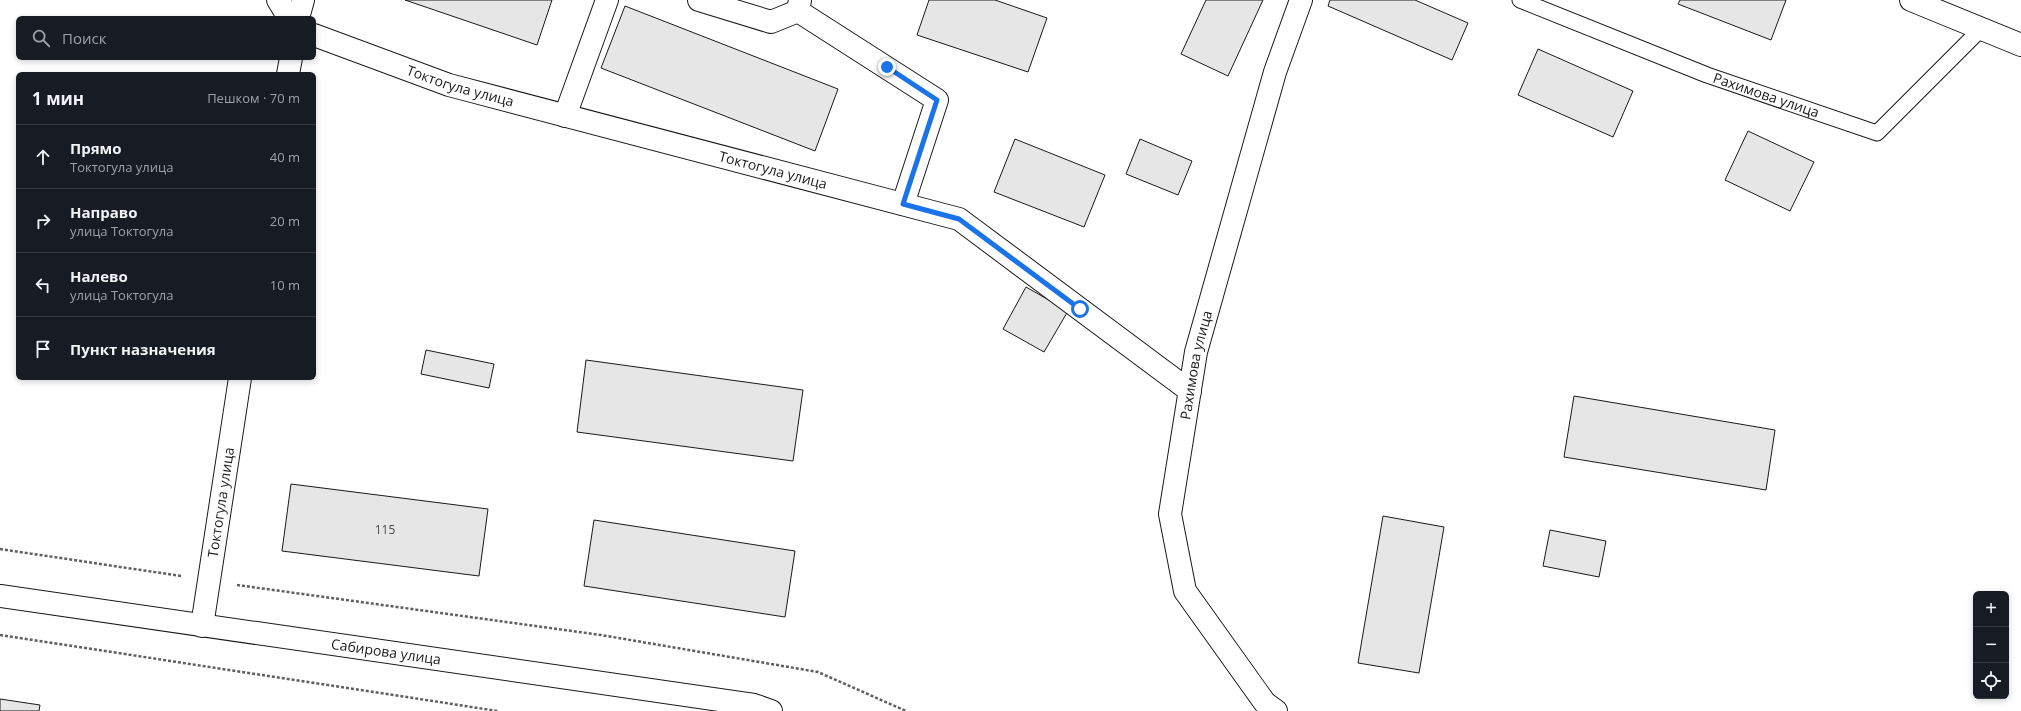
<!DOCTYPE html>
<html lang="ru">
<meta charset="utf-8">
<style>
:root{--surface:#171b24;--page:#20242c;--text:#f1f3f6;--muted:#9ea1a6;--line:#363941}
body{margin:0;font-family:"Open Sans",sans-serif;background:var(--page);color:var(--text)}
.controls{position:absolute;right:12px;bottom:12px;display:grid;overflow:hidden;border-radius:6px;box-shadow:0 2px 6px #0003}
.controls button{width:36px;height:36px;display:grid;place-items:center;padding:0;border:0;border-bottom:1px solid var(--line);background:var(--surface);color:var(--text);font:20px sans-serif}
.stop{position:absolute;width:12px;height:12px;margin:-9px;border:3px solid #1a73e8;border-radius:50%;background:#fff}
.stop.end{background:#1a73e8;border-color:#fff;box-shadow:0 1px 4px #0008}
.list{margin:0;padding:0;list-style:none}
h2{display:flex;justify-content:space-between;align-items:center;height:52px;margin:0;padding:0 16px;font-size:17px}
h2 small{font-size:13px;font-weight:400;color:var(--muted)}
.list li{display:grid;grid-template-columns:26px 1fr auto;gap:12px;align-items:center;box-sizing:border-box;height:64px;padding:0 16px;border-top:1px solid var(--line)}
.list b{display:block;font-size:15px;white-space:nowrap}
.list p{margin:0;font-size:13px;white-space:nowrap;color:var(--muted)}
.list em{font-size:13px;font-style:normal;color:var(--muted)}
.icon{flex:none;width:22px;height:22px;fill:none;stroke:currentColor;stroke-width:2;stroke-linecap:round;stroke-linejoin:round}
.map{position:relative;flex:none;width:2021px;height:711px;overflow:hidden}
.search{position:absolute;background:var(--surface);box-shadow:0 2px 6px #0003;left:16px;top:16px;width:300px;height:44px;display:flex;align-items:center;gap:10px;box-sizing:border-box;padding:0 14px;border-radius:6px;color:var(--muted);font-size:15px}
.panel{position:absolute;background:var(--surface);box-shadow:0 2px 6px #0003;left:16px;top:72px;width:300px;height:308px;border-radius:6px}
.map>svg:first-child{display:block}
.building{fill:#e6e6e6;stroke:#1a1a1a}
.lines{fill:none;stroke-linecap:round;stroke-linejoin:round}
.service-casing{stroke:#1a1a1a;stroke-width:17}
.minor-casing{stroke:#1a1a1a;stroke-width:24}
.trunk-casing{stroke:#1a1a1a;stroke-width:24}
.path{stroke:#5f5f5f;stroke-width:2.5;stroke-dasharray:3 2;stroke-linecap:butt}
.service{stroke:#fff;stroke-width:15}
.minor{stroke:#fff;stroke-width:22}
.trunk{stroke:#fff;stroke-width:22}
.route{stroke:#1a73e8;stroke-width:5}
.labels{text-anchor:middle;stroke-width:3;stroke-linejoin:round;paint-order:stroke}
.number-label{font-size:12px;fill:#4d4d4d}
.street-label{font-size:14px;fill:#1a1a1a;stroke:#fff}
</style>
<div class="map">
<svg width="2021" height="711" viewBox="0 0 2021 711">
<rect width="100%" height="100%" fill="#fff"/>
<g class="building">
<polygon points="405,0 552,0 537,45"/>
<polygon points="929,0 995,0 1047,18 1028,72 917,35"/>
<polygon points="1206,0 1263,0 1228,76 1181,54"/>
<polygon points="1330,0 1415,0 1468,23 1452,60 1328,6"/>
<polygon points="1680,0 1786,0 1771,40 1678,4"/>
<polygon points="625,6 838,89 815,151 601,68"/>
<polygon points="1538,49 1633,91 1613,137 1518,95"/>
<polygon points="1748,131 1814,162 1790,211 1725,180"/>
<polygon points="1015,139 1105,175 1084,227 994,192"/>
<polygon points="1140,139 1192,161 1178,195 1126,174"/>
<polygon points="1026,287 1068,311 1044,352 1003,329"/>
<polygon points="426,350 494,364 489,388 421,374"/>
<polygon points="586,360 803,390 793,461 577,432"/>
<polygon points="1574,396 1775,430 1766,490 1564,457"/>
<polygon points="291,484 488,509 479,576 282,551"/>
<polygon points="1383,516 1444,527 1419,673 1358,663"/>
<polygon points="594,520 795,551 785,617 584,586"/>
<polygon points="1550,530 1606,541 1599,577 1543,566"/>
<polygon points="0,699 40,705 39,711 0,711"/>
</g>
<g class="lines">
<defs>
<g id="service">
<path id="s1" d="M 1520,0 L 1707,75 L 1877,133 L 1981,29"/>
</g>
<g id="minor">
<polyline points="278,0 289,18"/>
<polyline points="699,0 771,22 798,11"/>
<polyline points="800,0 798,11 937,100 903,204"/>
<polyline points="1911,0 2021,45"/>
<polyline points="298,18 303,0"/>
<path id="s2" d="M 314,35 L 449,85 L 959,219 L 1190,391"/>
<polyline points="288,74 291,58"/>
<polyline points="565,116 607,0"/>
<path id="s3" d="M 202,626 L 240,378"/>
<path id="s4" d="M 1276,711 L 1265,703 L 1185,591 L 1170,514 L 1196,352 L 1275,72 L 1301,0"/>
</g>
<g id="trunk">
<path id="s5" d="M 0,596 L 754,705 L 771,711"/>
</g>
</defs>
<use href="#service" class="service-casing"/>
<use href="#minor" class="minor-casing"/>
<use href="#trunk" class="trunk-casing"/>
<g class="path">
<polyline points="0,549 181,576"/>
<polyline points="237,585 601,635 818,672 906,711"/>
<polyline points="0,635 498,711"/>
</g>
<use href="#service" class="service"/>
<use href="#minor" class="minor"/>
<use href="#trunk" class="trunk"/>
</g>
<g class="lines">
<polyline class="route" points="887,67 937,100 903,204 959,219 1080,309"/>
</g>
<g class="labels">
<g class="number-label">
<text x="385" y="534">115</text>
</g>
<g class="street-label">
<text dy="5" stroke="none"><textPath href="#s2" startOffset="155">Токтогула улица</textPath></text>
<text dy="5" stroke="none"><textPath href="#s1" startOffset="264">Рахимова улица</textPath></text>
<text dy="5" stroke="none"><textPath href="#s2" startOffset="479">Токтогула улица</textPath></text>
<text dy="5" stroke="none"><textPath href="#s4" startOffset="381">Рахимова улица</textPath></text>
<text dy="5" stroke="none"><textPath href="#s3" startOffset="125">Токтогула улица</textPath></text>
<text dy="5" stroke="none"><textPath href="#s5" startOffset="390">Сабирова улица</textPath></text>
</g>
</g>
</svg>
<div class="controls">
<button>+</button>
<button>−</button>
<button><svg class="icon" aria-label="locate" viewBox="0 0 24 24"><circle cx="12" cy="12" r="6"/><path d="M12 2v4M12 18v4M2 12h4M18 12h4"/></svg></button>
</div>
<div class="stop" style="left:1080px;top:309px"></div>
<div class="stop end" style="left:887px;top:67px"></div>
<div class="search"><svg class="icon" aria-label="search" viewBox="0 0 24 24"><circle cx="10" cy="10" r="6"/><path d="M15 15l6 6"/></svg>Поиск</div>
<section class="panel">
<h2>1 мин<small>Пешком · 70 m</small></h2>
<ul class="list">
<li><svg class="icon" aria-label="ahead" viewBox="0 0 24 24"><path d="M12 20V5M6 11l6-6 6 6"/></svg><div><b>Прямо</b><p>Токтогула улица</p></div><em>40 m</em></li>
<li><svg class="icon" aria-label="right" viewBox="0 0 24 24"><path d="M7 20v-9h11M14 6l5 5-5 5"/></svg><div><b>Направо</b><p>улица Токтогула</p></div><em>20 m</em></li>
<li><svg class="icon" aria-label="left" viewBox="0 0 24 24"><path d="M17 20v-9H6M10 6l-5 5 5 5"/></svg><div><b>Налево</b><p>улица Токтогула</p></div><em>10 m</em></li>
<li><svg class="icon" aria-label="arrive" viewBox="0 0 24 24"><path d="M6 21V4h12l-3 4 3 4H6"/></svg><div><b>Пункт назначения</b></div></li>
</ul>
</section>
</div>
